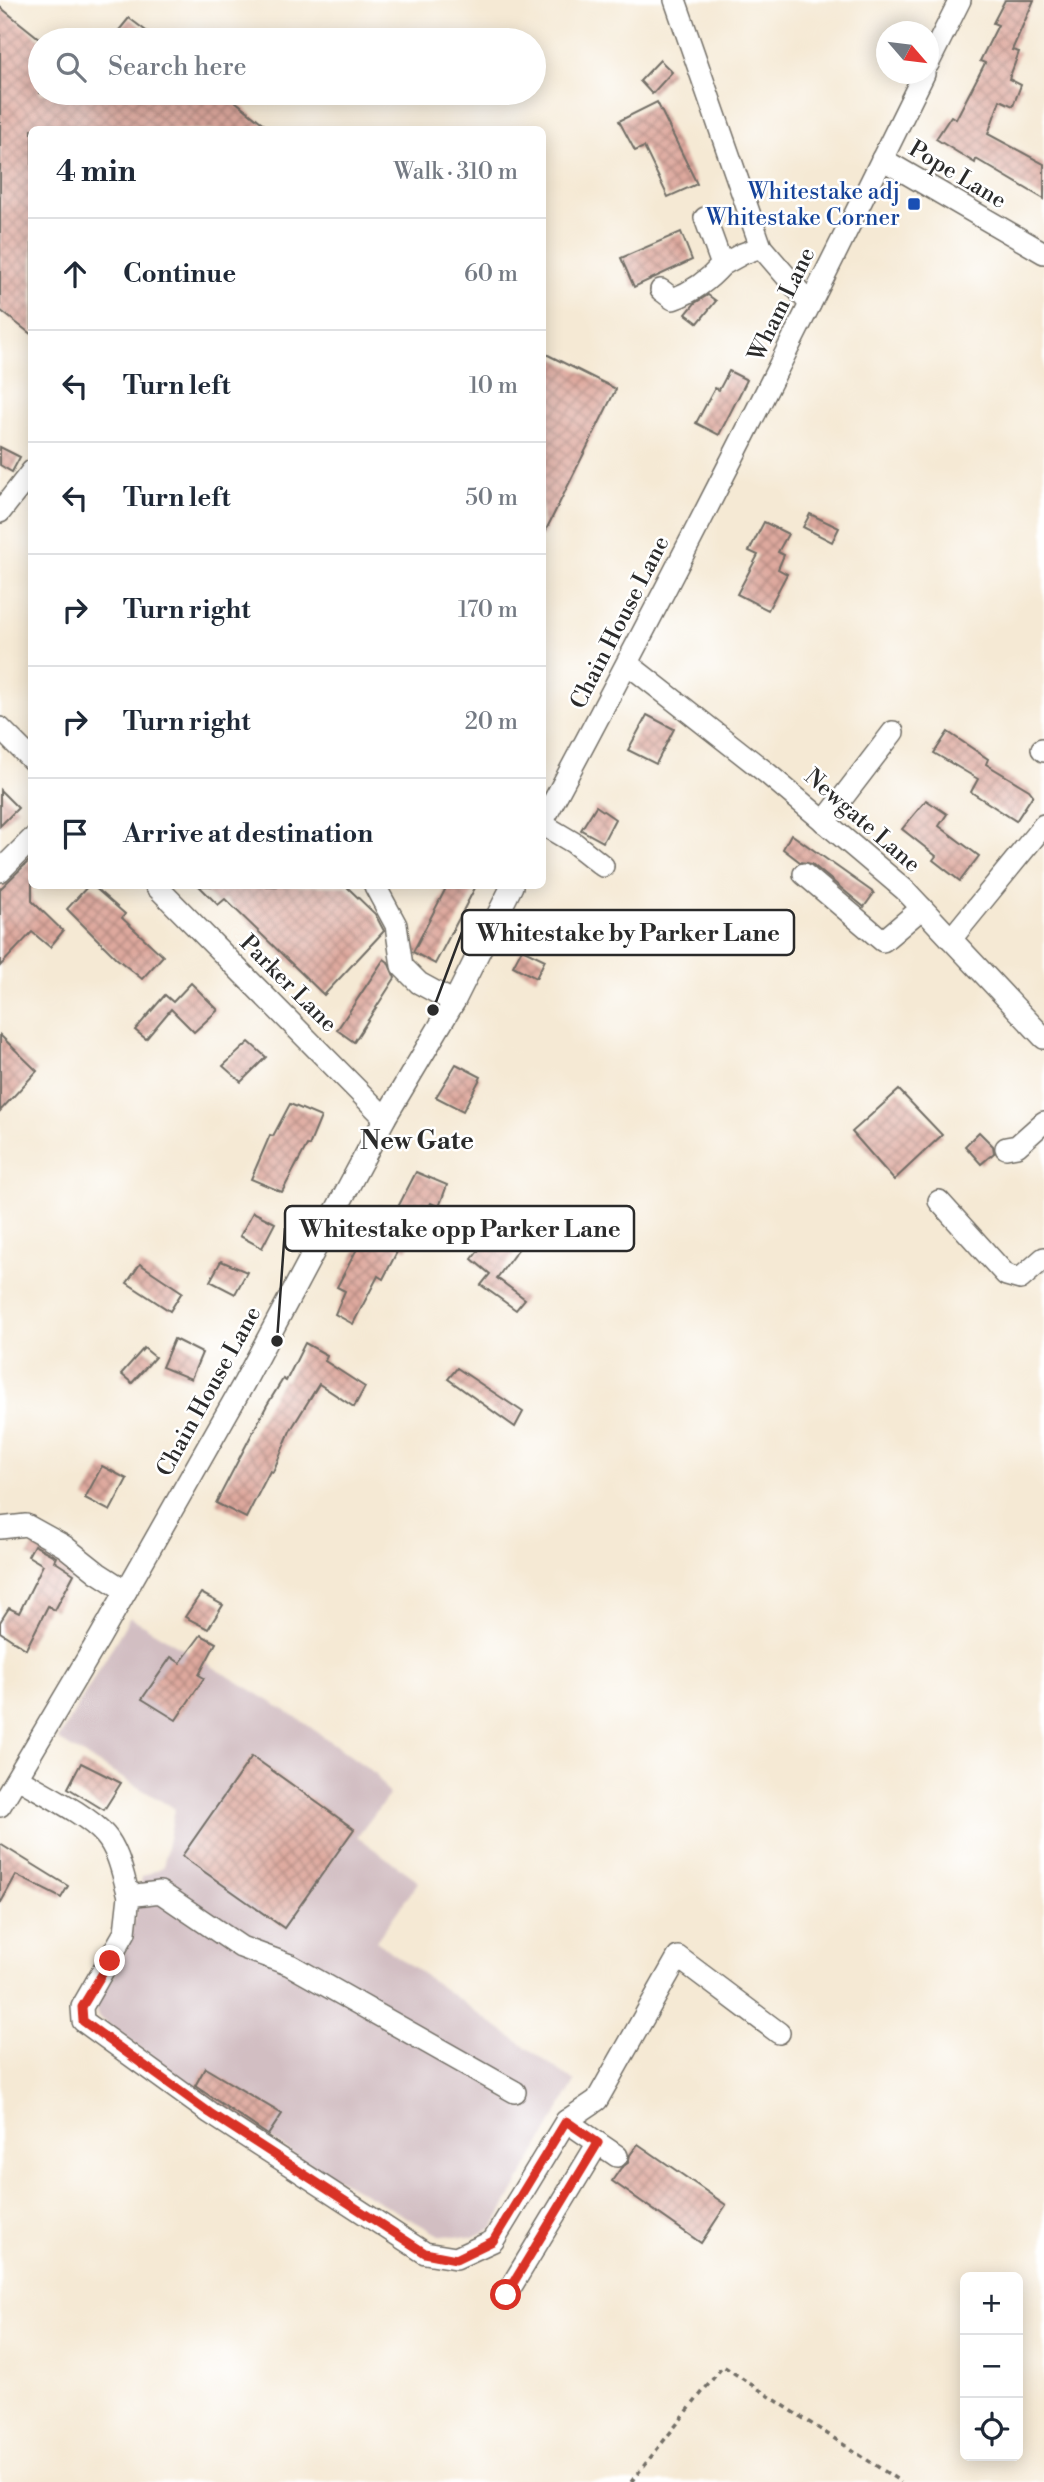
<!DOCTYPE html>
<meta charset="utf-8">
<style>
:root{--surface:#fff;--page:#f6f6f7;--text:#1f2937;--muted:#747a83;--line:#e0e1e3}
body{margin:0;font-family:"Libre Bodoni",serif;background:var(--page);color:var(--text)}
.controls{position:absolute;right:21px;bottom:21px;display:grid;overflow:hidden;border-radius:10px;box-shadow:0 4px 18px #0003}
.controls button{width:63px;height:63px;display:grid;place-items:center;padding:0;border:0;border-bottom:2px solid var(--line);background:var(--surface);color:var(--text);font:35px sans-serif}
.compass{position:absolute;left:876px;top:21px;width:63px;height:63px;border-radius:50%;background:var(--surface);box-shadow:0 4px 18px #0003;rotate:118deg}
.stop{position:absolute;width:21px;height:21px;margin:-16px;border:5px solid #d93025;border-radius:50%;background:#fff}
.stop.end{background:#d93025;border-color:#fff;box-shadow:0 2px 7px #0008}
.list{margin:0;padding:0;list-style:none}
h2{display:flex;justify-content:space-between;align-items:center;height:91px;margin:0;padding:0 28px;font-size:30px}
h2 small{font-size:23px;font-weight:400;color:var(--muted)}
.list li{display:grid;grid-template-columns:46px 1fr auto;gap:21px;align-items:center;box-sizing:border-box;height:112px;padding:0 28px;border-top:2px solid var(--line)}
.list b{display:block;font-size:26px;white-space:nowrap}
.list em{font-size:23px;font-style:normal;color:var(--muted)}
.icon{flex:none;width:38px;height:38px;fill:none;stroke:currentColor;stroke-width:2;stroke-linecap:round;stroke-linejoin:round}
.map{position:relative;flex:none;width:1044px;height:2482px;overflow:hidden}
.search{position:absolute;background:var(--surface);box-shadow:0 4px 18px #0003;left:28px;top:28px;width:518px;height:77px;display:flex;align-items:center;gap:18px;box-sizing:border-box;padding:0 24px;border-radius:38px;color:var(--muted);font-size:26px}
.panel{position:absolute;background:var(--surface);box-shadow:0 4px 18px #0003;left:28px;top:126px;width:518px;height:763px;border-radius:10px}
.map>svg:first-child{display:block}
.industrial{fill:#d2bec2}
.building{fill:url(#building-cross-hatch)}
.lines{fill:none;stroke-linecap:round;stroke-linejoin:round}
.minor-casing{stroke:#726e66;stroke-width:24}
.path{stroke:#726e66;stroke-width:3.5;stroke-dasharray:5 5;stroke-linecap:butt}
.minor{stroke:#fff;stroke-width:21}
.route{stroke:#d93025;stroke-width:9}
.transit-dot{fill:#1a4fb4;stroke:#fff;stroke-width:2.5}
.labels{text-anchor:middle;stroke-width:5;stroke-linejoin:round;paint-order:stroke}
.street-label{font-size:23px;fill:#2b2b2b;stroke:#fff}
.transit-label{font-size:23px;fill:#164399;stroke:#fff;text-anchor:end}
.quarter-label{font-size:26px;font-weight:bold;fill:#2b2b2b;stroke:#fff}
.leader{fill:none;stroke:#2b2b2b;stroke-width:2.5}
.callout-dot{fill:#2b2b2b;stroke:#fff;stroke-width:2.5}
.callout{fill:#fff;stroke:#2b2b2b;stroke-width:2.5}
.callout-label{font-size:24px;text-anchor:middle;font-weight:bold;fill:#2b2b2b}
</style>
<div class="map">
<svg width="1044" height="2482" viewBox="0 0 1044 2482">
<defs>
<pattern id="building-cross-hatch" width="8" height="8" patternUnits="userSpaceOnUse" patternTransform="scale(1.75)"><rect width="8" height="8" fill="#dea99e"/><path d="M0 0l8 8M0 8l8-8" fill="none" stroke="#b48a81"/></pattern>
</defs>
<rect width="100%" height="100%" fill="#fff"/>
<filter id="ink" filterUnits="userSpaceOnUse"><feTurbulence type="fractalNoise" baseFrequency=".0143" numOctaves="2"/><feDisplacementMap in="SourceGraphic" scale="14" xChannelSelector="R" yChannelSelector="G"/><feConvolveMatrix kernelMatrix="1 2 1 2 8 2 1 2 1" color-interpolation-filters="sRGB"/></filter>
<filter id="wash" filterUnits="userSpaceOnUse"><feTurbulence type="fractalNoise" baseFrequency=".00686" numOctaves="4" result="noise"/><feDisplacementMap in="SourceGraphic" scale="28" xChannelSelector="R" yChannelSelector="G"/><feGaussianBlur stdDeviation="1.57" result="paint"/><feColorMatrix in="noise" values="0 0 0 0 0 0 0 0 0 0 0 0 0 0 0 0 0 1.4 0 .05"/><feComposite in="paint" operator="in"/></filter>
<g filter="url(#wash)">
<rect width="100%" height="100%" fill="#f5e9d4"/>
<polygon class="industrial" points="130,1617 296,1717 376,1774 389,1795 357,1837 419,1881 376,1941 575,2082 493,2228 473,2237 439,2235 297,2156 185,2081 98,2017 94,2004 120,1966 135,1919 142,1877 163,1867 175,1809 58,1740"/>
<g id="blocks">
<g class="building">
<polygon points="1005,0 1034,0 1012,50 1019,52 1009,79 1021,85 1013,106 1000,100 988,134 1044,164 1044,199 976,159 975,163 936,139 951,116 956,119 985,63 980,61 998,25 993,23"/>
<polygon points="0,7 40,39 40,93 225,93 271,130 32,130 32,335 0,310"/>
<polygon points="129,18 158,40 111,40"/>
<polygon points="660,60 672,72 652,94 640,81"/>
<polygon points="657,102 697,184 668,197 644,147 635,151 619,121"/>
<polygon points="681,232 692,260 634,287 621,258"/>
<polygon points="708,295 716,301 698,323 686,314 695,303"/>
<polygon points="542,352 616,389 542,538"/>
<polygon points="729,371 747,380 719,435 696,423 715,388 719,390"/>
<polygon points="0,447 20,457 12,472 0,465"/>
<polygon points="810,514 839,528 832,542 803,527"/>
<polygon points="764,522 788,534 778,552 784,555 778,569 787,574 768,610 737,594 758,555 749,551"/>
<polygon points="647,715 674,729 656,764 628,750"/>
<polygon points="948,732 988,759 986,764 1029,790 1033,795 1016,821 971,792 978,779 934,753"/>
<polygon points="0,790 18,808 0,826"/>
<polygon points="926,800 947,814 939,826 979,856 960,881 933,860 936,856 902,829"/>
<polygon points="596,806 615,819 603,842 581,830"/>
<polygon points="791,834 874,893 864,907 812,864 800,862 783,849"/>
<polygon points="32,858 32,901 63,931 50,947 32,932 0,966 0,889"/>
<polygon points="88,886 93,886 125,914 122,918 163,956 142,979 116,958 67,909"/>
<polygon points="199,886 346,886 375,914 384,931 324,995 225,899 218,905"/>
<polygon points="447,886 476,886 435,964 413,952"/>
<polygon points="522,949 545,960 536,978 513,966"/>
<polygon points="384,959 388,962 395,978 354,1042 337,1030"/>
<polygon points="191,983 218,1010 194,1032 171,1009 146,1039 135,1030 165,995 173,1002"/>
<polygon points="0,1035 37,1071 0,1111"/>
<polygon points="249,1042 266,1057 241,1082 223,1066"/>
<polygon points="456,1064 481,1077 463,1111 436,1097"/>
<polygon points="899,1090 942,1135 894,1180 852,1132"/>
<polygon points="290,1104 321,1117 309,1146 307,1145 282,1192 251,1179 270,1135 273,1136"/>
<polygon points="979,1132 993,1146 994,1153 981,1164 965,1146"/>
<polygon points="416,1172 447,1185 439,1207 431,1203 407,1250 400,1246 383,1279 378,1276 353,1324 335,1314 345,1291 337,1287 380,1205 396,1211"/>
<polygon points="465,1211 519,1248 497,1278 525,1299 516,1310 481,1285 490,1274 472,1259 484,1243 457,1222"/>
<polygon points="253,1212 275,1223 262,1248 240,1236"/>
<polygon points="221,1261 247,1272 235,1294 210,1281"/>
<polygon points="140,1264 182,1292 170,1311 127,1283"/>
<polygon points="174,1339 202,1353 191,1379 162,1367"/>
<polygon points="305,1343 327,1355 325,1361 365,1387 354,1407 319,1384 290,1431 273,1472 270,1471 246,1518 216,1503 267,1405 283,1379 286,1381"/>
<polygon points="144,1348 155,1357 132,1383 121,1374"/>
<polygon points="457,1368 523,1412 515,1427 448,1379"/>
<polygon points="102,1466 127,1479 110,1511 85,1498"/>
<polygon points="34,1545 56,1557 54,1561 74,1574 55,1610 48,1606 26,1649 0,1632 0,1622 9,1608 19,1613 43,1565 28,1556"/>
<polygon points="201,1593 223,1605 208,1629 185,1617"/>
<polygon points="201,1635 216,1643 199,1675 204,1678 176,1720 142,1699 171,1657 180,1663"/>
<polygon points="252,1756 354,1829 284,1928 182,1856"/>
<polygon points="81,1763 121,1783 104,1810 68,1788"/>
<polygon points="0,1844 68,1886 61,1898 16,1875 0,1904"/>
<polygon points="205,2068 282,2114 268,2135 195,2086"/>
<polygon points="638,2144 726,2205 701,2243 612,2181 621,2168 628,2163 630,2155"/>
</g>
</g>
</g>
<g filter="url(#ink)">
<use href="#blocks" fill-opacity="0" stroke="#726e66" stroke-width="2"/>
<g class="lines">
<defs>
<g id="minor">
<polyline points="675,0 761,247 810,304"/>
<polyline points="928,64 960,0"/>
<polyline points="882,159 1044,253"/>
<polyline points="705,218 722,265 742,254 761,247"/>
<path d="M 661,290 L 673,299 C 692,292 708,281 722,265"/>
<polyline points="0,512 32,471"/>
<polyline points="628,664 768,774 905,890 1044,1038"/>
<polyline points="0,728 32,760"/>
<polyline points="1042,749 1044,751"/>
<polyline points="824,822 893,732"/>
<path d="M 542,823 C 675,576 801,325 924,74"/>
<polyline points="542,824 574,843 603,866"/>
<polyline points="0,871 32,839"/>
<polyline points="804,874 883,941 922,908"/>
<polyline points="156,886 385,1118"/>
<polyline points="375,886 396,925 402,966 419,983 454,1002"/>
<polyline points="951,939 1044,825"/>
<polyline points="1006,1148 1017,1146 1044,1122"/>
<polyline points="939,1201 1006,1275 1020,1279 1044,1258"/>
<polyline points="0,1528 26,1525 64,1546 98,1573 126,1591"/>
<path d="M 18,1778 C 41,1792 88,1815 105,1835 C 119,1851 123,1876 129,1896 L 160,1892 L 241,1947 L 290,1965 L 515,2092"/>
<polyline points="0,1806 100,1637 244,1383 385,1118 454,1002 512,886"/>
<polyline points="129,1896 125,1932 82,2007 83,2021 210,2113 425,2253 456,2258 493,2241 566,2121 597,2100 678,1957 779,2033"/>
<polyline points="566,2121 617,2156"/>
<polyline points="506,2295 598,2143"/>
</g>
</defs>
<use href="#minor" class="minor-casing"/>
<polyline class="path" points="631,2482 723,2366 901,2482"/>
<use href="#minor" class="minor"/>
</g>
</g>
<g class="lines" filter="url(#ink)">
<polyline class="route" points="110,1961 82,2007 83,2021 210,2113 425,2253 456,2259 493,2241 566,2121 598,2143 506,2295"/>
</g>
<rect class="transit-dot" x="907" y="197" width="14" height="14" rx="3.5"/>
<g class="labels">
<g class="street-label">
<text transform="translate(958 174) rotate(31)" y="8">Pope Lane</text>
<text transform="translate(781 304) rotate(-64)" y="8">Wham Lane</text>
<text transform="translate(619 622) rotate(-63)" y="8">Chain House Lane</text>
<text transform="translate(863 820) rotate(41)" y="8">Newgate Lane</text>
<text transform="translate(289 983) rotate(45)" y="8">Parker Lane</text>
<text transform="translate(208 1391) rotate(-61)" y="8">Chain House Lane</text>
</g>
<g class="transit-label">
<text x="900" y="199">Whitestake adj<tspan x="900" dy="26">Whitestake Corner</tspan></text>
</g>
<g class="quarter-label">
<text x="417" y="1149">New Gate</text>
</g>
</g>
<path class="leader" d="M433 1010L462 932M277 1341L285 1228"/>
<g class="callout-dot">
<circle cx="433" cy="1010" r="7"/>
<circle cx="277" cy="1341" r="7"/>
</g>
<g class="callout">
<rect x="462" y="910" width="332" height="45" rx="7"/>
<rect x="285" y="1206" width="349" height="45" rx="7"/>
</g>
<g class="callout-label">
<text x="628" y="941">Whitestake by Parker Lane</text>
<text x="460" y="1237">Whitestake opp Parker Lane</text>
</g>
</svg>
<div class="controls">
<button>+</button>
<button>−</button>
<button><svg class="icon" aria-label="locate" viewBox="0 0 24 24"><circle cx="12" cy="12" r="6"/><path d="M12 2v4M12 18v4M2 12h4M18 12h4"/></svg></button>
</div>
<svg class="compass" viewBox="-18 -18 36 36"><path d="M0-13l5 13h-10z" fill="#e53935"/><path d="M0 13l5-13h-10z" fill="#747a83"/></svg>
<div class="stop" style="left:506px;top:2295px"></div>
<div class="stop end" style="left:110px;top:1961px"></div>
<div class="search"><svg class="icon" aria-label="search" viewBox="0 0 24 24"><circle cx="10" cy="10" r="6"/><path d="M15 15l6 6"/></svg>Search here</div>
<section class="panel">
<h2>4 min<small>Walk · 310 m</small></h2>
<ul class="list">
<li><svg class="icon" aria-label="ahead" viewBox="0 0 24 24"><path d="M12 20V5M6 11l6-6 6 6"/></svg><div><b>Continue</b></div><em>60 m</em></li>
<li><svg class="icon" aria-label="left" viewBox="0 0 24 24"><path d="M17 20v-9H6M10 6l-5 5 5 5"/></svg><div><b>Turn left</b></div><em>10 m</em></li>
<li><svg class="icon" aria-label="left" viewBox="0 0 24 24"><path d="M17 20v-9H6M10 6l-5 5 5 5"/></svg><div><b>Turn left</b></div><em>50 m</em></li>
<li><svg class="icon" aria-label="right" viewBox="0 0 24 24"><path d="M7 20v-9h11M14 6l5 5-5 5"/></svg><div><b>Turn right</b></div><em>170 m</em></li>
<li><svg class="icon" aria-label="right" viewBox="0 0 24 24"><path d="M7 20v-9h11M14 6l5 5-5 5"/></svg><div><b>Turn right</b></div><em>20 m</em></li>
<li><svg class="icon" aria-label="arrive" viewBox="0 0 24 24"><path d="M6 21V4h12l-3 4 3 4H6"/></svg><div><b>Arrive at destination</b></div></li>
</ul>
</section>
</div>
